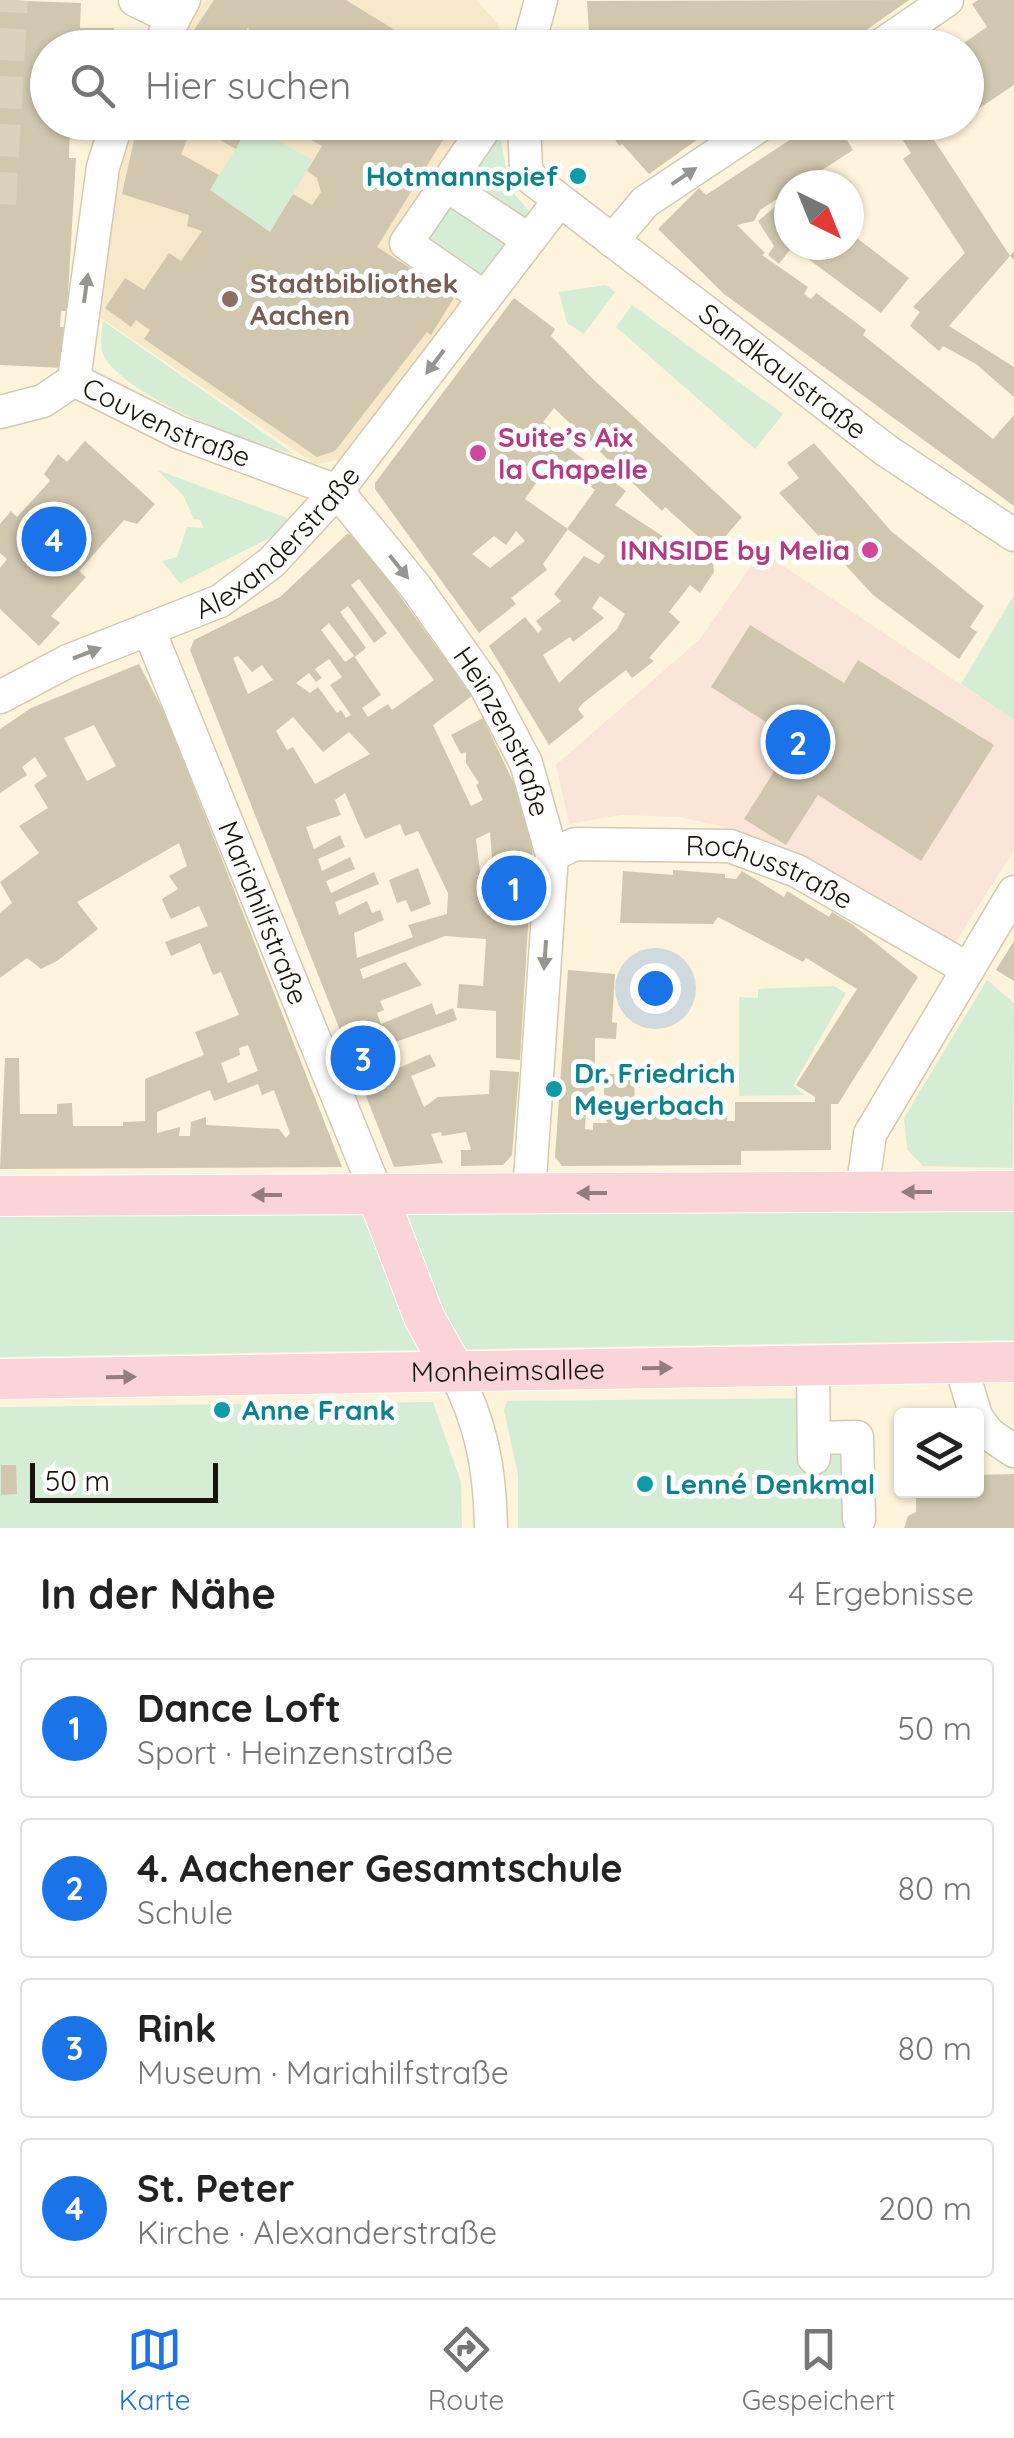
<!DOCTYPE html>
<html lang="de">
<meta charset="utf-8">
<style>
:root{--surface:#fff;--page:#f6f6f6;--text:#222;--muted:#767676;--line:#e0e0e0;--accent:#1a73e8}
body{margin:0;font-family:Quicksand,sans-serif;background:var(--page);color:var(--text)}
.controls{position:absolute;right:30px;bottom:30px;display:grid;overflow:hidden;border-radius:10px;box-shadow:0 2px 8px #0004}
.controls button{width:90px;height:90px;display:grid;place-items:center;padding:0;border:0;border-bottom:2px solid var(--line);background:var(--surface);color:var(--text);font:50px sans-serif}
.compass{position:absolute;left:774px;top:170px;width:90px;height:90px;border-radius:50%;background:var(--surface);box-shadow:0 2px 8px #0004;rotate:137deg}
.scale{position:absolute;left:30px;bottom:25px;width:188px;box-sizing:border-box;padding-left:10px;border:5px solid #17130a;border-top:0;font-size:28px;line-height:35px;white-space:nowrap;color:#17130a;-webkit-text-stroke:8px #fff;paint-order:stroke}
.you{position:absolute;left:655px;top:988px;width:35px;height:35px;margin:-25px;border:8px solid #fff;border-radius:50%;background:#1a73e8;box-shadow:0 0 0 15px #1a73e833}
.badge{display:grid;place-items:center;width:65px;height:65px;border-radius:50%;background:var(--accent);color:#fff;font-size:32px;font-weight:700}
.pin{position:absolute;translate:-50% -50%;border:5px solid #fff;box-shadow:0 2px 10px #0006}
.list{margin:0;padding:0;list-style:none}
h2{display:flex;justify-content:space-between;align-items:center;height:130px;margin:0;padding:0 40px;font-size:42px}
h2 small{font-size:32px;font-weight:400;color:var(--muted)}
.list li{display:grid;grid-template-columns:65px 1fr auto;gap:30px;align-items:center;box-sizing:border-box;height:140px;margin:0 20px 20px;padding:0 20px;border:2px solid var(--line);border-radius:10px}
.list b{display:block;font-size:38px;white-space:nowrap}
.list p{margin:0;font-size:32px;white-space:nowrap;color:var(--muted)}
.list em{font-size:32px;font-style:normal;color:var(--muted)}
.icon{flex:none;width:55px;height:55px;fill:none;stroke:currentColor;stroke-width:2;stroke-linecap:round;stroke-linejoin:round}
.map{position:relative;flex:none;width:1014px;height:1528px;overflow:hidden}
.search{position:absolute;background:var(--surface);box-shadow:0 2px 8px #0004;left:30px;right:30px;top:30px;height:110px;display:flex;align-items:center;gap:25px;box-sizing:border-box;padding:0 35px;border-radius:55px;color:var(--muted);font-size:38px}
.sheet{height:770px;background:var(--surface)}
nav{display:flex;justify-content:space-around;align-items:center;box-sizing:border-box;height:140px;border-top:2px solid var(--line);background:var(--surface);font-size:28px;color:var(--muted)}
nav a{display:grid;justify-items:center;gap:5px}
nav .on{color:var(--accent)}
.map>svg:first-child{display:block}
.built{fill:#f6e8c9}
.education{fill:#fbe5d8}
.green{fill:#d5edd4}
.building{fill:#d1c7af;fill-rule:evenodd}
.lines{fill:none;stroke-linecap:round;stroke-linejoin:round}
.minor-tunnel{stroke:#dbd1bc;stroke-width:32;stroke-dasharray:32 16;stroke-linecap:butt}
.minor-casing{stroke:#d4c9b2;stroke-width:35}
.major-casing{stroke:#fff;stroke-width:42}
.minor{stroke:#fff;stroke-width:32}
.major{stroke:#fad4d7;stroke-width:40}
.oneway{fill:#979591}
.oneway2{fill:#947d7b}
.culture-dot{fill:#0f9aa8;stroke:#fff;stroke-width:4}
.education-dot{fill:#8d6e63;stroke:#fff;stroke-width:4}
.hotel-dot{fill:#d1479c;stroke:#fff;stroke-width:4}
.labels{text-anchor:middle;stroke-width:10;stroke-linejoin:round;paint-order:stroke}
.culture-label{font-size:28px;font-weight:bold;fill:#0d838f;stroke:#fff;text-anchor:start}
.education-label{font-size:28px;font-weight:bold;fill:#785e54;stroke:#fff;text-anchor:start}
.street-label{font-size:28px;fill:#17130a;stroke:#fff}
.hotel-label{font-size:28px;font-weight:bold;fill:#b23c85;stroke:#fff;text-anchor:start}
</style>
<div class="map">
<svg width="1014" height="1528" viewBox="0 0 1014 1528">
<rect width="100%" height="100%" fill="#fef3db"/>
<g class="built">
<polygon points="206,0 476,0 497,23 506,47 173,48"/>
<polygon points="132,123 477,123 466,295 339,460 315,464 97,315 119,160"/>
</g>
<polygon class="education" points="761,551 1014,720 1014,850 955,943 807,860 738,830 680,817 621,815 569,824 556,765 700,639"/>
<g class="green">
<polygon points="250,126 313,160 270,232 210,190"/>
<polygon points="491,135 501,141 510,189 530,212 528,222 482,284 421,241"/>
<polygon points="606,285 615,292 584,334 567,323 559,292"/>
<polygon points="632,305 783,414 755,449 616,327"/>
<path d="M 103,321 L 294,454 C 242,441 147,405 110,365 C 98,352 101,337 103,321 Z"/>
<polygon points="157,470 287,518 287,529 180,583 162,561 177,557 187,527 204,528 200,520 194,519 183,495"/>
<polygon points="1014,595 1014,720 961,684"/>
<polygon points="987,980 1014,1003 1013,1168 923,1166 907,1149 904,1118"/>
<polygon points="834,986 846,993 793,1086 805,1095 739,1096 739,997 758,998 758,989"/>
<polygon points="1014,1201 1014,1340 0,1357 0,1207"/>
<polygon points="823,1398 832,1445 844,1455 845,1528 518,1528 518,1475 504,1410 507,1401"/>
<polygon points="433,1402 461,1482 462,1528 0,1528 0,1407"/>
</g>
<g class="building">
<polygon points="0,0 81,3 80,28 114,28 113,48 48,48 48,122 70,122 69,158 76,158 67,311 61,311 60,327 65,327 63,368 0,365"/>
<polygon points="214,0 346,0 424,48 300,48 277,33 278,48 265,48 251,38 248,27 234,48 182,48"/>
<polygon points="909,0 841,48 590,48 587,1"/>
<polygon points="978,0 1014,0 1014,85 966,117 966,48 948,48 956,38 961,45 987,27 972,4"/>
<polygon points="138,122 222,122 243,135 236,149 205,132 201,125 193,126 181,154 219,175 210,190 270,232 293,194 312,205 321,192 317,178 307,171 322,146 277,122 454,122 377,247 455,296 431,335 427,332 335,451 317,457 144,339 150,330 136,320 131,327 105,308 125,278 144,290 169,253 181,261 202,231 187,226 189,215 122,194"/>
<polygon points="604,122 722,122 649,174 622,144 619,146"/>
<polygon points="817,122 875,122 847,140 853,150 799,185 789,185 789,191 760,210 754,221 737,225 765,253 762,255 808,287 804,294 811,299 816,293 866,330 863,335 993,439 1014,415 1014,506 724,294 658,229 699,188 706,195"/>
<polygon points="891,122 958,122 934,140 1010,256 1014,251 1014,260 1010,256 949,326 1014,367 1014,397 976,364 943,346 939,351 910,326 920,312 913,307 965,253 903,159 911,153"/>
<polygon points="789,195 789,245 849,245 849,232 909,278 881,313 792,247 779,264 768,255 774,246 758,221"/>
<path d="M 514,298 L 555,329 L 551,336 L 593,379 L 742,517 L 712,552 L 714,572 L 700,593 L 690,585 L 669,612 L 680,622 L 649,658 L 654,661 L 632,678 L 626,670 L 583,703 L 578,709 L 584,717 L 549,745 L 489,646 L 525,617 L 538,633 L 542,629 L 536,621 L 561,601 L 554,594 L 584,556 L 599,564 L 605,556 L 567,529 L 595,490 L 548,456 L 530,479 L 536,483 L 525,499 L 568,529 L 543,564 L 547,570 L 511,598 L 516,604 L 479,633 L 375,489 L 375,483 ZM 554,408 L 662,511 L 665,507 L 701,539 L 690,554 L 615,505 L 626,491 L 547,432 L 551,428 L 543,422 ZM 516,531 L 525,541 L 490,568 L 472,554 L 494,536 L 506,545 ZM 600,596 L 625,614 L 617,629 L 559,683 L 543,655 L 570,637 L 573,642 L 604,618 L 592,608 Z"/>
<polygon points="85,441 155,504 137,524 124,520 79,571 86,577 51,616 60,623 39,646 0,609 0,568 7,559 0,553 0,524 11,511 17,517 50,481 44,474 58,454 67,462"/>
<polygon points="814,443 891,531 984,606 970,627 977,632 959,659 873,595 779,493 799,478 787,463"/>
<path d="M 347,534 L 356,535 L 472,696 L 433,725 L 471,806 L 483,800 L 476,785 L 479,783 L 466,763 L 466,752 L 461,754 L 451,735 L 483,718 L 534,826 L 520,1060 L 496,1058 L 496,1011 L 457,1008 L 459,984 L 483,986 L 486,939 L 445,936 L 360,969 L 363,979 L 405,962 L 422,985 L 380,1001 L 384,1010 L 377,1013 L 381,1024 L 432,1003 L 436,1015 L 453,1008 L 457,1020 L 390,1044 L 399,1068 L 430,1054 L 436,1066 L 411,1076 L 424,1107 L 438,1097 L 489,1094 L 490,1070 L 519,1072 L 512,1155 L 503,1165 L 461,1166 L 461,1150 L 471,1150 L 466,1132 L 442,1136 L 441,1132 L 431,1134 L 443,1163 L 394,1167 L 190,650 L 194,640 L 280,597 ZM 359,579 L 434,680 L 392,710 L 388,704 L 368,717 L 362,708 L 381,695 L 354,656 L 345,662 L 321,630 L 329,623 L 355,657 L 366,648 L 340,612 L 348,606 L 374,643 L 387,633 L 351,585 ZM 238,656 L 252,672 L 262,665 L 273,680 L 248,694 L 233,658 ZM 329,659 L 342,677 L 330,685 L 351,715 L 346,718 L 341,710 L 337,713 L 318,687 L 310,693 L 296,683 L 309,673 L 316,682 L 322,678 L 315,669 ZM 293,717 L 323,752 L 349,732 L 370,754 L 315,784 L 293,747 L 287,750 L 276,731 ZM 345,793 L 365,839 L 400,824 L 405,836 L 418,831 L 448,893 L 447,914 L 408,925 L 413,937 L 357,958 L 354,933 L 384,920 L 380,910 L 372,913 L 367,901 L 339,915 L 335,902 L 379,884 L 374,872 L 331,893 L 326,881 L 355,869 L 350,857 L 322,871 L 318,859 L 345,847 L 340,835 L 314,849 L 306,827 L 341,815 L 335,800 ZM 490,832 L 495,896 L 483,896 L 476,839 Z"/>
<polygon points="750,625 844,683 858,660 994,745 921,861 818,795 786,845 744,819 794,740 711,687"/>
<path d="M 139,664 L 166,716 L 342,1167 L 0,1169 L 5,1058 L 19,1058 L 20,1114 L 57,1114 L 57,1104 L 72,1103 L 73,1126 L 123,1126 L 123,1122 L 145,1121 L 145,1079 L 204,1055 L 195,1032 L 239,1015 L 221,972 L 213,975 L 200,943 L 171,956 L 165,942 L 208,926 L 199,906 L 171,919 L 166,909 L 162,899 L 178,889 L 169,876 L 187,866 L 179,843 L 77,902 L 98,929 L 57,961 L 41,969 L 27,958 L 0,978 L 0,913 L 12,903 L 0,882 L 39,853 L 19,826 L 48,808 L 34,785 L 47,776 L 35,757 L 22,767 L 27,775 L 0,793 L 0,729 L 31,708 ZM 94,725 L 116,766 L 87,781 L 64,738 ZM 248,1045 L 258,1071 L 228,1083 L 221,1063 L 240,1055 L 239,1048 ZM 258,1084 L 262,1095 L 274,1090 L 290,1133 L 286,1138 L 279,1129 L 206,1125 L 206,1117 L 191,1122 L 190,1136 L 179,1136 L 180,1127 L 157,1133 L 157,1112 L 210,1090 L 214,1101 Z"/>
<polygon points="418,868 431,904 411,912 406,900 397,903 389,880"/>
<polygon points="673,870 725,874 725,878 736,879 742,871 784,897 787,891 829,917 832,912 853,925 918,977 838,1104 831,1104 831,1150 741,1151 741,1165 562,1166 555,1157 568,970 615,974 612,1022 617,1023 616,1039 595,1038 595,1065 581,1061 581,1075 595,1076 594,1107 586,1106 585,1129 593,1130 593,1123 608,1123 604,1118 604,1074 634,1074 635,1113 727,1111 727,1121 735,1121 735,1102 815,1102 815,1097 796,1085 857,989 806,958 803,962 718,917 713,924 620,923 623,871 673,875"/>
<polygon points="1014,941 1014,981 996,970"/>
<polygon points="1,1465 16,1465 17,1494 1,1495"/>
<polygon points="1014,1474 1014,1528 904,1528 908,1516 916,1512 916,1490 976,1490 976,1475"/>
</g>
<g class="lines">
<polyline class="minor-tunnel" points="0,204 12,0"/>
<defs>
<g id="minor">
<polyline points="135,0 174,19"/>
<polyline points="157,48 184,0"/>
<polyline points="528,48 541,0"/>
<polyline points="877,48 947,0"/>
<path id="s1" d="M 524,122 L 526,169 L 531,178 L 887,451 L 1014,535"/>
<polyline points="446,185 529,240"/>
<polyline points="612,241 645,202 765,122"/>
<polyline points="484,297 406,243 489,122"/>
<path id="s2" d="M 74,380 L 178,432 L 337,491 L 415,586 L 485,685 L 526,763 L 552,855 L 529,1194"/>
<polyline points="74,380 103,167 117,122"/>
<polyline points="0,412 43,401 74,380"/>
<path id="s3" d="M 149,630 L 377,1194"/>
<path id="s4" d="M 0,697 L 68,661 L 220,601 L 272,562 L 337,491 L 559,201"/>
<path id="s5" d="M 552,855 L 575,844 L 730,846 L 797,871 L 968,969"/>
<polyline points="862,1192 870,1134 1014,892"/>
<polyline points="960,1363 976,1416"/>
<polyline points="813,1365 814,1458"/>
<path d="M 454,1371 C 482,1423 490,1470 491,1528"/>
<polyline points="976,1417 989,1434 1014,1451"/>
<polyline points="814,1438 857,1437 859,1519"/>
</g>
<g id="major">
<polyline points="377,1194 424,1317 454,1371"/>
<polyline points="0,1196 1014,1191"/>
<path id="s6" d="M 0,1379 L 1014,1362"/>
</g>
</defs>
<use href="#minor" class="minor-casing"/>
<use href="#major" class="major-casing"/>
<use href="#minor" class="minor"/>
<use href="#major" class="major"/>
</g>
<defs><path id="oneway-solid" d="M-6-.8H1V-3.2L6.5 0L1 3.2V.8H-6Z" transform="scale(2.5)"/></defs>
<g class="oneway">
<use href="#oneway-solid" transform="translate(684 176) rotate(-34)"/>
<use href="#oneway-solid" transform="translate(86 288) rotate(-82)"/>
<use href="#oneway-solid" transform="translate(435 362) rotate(127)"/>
<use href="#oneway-solid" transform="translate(399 567) rotate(51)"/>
<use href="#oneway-solid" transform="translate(87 653) rotate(-21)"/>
<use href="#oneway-solid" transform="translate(545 955) rotate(94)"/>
</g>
<g class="oneway2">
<use href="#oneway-solid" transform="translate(917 1192) rotate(180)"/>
<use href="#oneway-solid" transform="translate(592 1193) rotate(180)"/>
<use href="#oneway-solid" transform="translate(267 1195) rotate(180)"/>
<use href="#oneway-solid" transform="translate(657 1368) rotate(-1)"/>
<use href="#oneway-solid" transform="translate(121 1377) rotate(-1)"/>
</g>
<g class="culture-dot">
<circle cx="578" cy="176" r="10"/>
<circle cx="554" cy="1089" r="10"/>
<circle cx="222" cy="1410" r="10"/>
<circle cx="645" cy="1484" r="10"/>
</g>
<circle class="education-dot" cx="230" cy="299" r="10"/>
<g class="hotel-dot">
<circle cx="478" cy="453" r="10"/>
<circle cx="870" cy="550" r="10"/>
</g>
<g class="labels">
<g class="culture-label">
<text x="558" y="186" text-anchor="end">Hotmannspief</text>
<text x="574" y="1083">Dr. Friedrich<tspan x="574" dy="32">Meyerbach</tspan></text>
<text x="242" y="1420">Anne Frank</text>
<text x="665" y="1494">Lenné Denkmal</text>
</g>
<g class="education-label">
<text x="250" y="293">Stadtbibliothek<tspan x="250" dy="32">Aachen</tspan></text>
</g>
<g class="street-label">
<text dy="10" stroke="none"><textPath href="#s1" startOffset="375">Sandkaulstraße</textPath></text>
<text dy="10" stroke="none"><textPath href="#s2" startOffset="102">Couvenstraße</textPath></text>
<text dy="10" stroke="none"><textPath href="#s4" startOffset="322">Alexanderstraße</textPath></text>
<text dy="10" stroke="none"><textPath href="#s2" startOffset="580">Heinzenstraße</textPath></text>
<text dy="10" stroke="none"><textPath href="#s5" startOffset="225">Rochusstraße</textPath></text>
<text dy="10" stroke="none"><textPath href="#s3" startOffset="305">Mariahilfstraße</textPath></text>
<text dy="10" stroke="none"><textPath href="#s6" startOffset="508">Monheimsallee</textPath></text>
</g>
<g class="hotel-label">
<text x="498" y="447">Suite’s Aix<tspan x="498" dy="32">la Chapelle</tspan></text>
<text x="850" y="560" text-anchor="end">INNSIDE by Melia</text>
</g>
</g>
</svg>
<div class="controls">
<button><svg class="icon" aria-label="layers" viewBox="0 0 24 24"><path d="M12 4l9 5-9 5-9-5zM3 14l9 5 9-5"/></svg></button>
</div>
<svg class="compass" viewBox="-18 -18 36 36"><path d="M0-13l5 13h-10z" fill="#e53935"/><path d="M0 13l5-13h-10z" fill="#767676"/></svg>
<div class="scale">50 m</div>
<div class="you"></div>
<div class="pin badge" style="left:514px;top:888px">1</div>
<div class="pin badge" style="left:798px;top:742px">2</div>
<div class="pin badge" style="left:363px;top:1058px">3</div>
<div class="pin badge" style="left:54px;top:539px">4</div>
<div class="search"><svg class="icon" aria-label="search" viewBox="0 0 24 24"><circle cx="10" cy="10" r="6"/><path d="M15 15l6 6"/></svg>Hier suchen</div>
</div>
<section class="sheet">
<h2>In der Nähe<small>4 Ergebnisse</small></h2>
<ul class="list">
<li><span class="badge">1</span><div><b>Dance Loft</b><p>Sport · Heinzenstraße</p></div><em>50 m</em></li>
<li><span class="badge">2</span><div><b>4. Aachener Gesamtschule</b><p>Schule</p></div><em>80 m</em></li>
<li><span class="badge">3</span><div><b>Rink</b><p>Museum · Mariahilfstraße</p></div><em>80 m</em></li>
<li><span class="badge">4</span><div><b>St. Peter</b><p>Kirche · Alexanderstraße</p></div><em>200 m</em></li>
</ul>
</section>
<nav>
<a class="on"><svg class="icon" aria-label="map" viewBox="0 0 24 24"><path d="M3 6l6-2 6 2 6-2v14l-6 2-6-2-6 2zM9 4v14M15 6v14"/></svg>Karte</a>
<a><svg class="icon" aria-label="directions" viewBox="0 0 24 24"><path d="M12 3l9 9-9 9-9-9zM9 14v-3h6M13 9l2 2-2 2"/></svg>Route</a>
<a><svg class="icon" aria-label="saved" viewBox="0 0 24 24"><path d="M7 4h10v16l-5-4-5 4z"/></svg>Gespeichert</a>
</nav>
